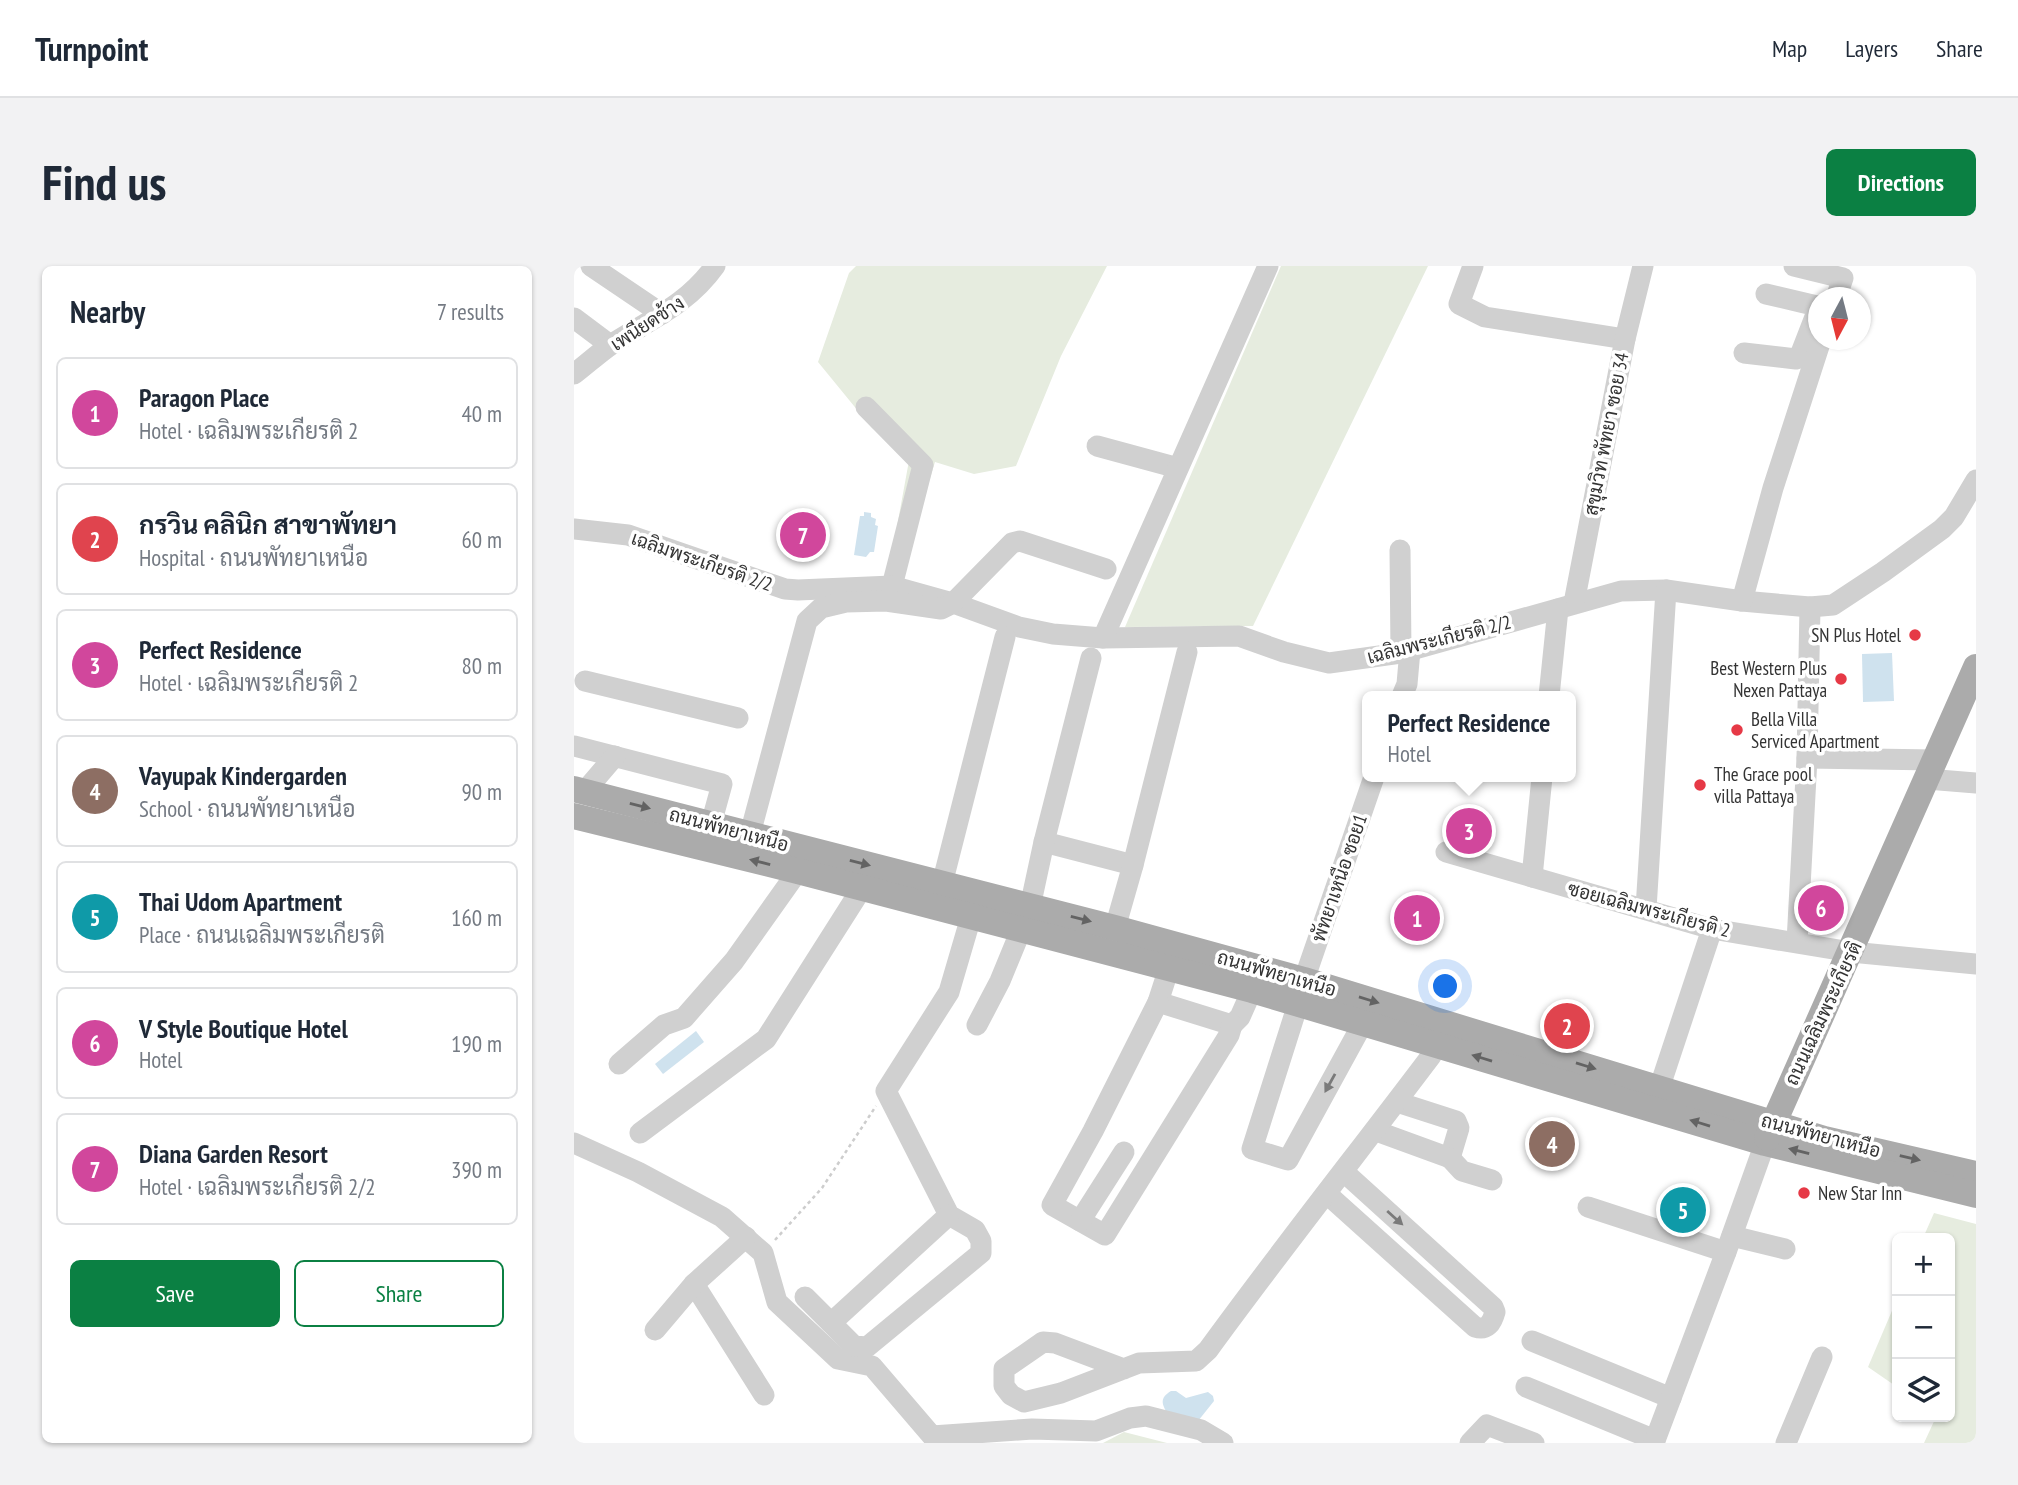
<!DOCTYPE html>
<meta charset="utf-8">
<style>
:root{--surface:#fff;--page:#f2f2f3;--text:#1f2937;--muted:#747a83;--line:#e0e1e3;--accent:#0b8043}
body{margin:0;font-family:"PT Sans Narrow",Sarabun,sans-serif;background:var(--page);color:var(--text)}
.controls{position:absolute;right:21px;bottom:21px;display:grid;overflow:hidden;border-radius:10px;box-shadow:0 2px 5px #0004}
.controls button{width:63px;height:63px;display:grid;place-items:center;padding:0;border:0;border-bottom:2px solid var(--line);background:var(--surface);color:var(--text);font:35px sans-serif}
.compass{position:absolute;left:1234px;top:21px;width:63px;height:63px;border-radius:50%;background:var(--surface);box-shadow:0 2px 5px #0004;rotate:187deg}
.you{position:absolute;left:872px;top:721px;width:24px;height:24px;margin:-18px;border:5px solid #fff;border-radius:50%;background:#1a73e8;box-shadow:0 0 0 10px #1a73e833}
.badge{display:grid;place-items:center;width:46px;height:46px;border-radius:50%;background:var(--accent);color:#fff;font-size:23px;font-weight:700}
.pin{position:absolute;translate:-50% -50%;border:4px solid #fff;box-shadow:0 2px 7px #0006}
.popup{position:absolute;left:788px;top:425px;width:214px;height:91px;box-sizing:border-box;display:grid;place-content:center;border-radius:10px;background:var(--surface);filter:drop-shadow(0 2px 5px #0005);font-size:23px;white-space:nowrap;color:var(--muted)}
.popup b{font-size:26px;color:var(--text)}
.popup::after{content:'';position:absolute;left:50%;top:100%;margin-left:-14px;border:14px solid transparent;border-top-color:var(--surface)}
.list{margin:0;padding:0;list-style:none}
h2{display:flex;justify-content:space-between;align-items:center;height:91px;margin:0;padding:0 28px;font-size:30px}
h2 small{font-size:23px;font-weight:400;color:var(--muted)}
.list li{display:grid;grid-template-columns:46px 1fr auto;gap:21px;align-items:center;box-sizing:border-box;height:112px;margin:0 14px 14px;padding:0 14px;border:2px solid var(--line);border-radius:10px}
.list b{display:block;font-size:26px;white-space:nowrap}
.list p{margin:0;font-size:23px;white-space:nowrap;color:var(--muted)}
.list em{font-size:23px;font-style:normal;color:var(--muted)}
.actions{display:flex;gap:14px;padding:21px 28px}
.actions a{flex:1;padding:16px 0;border:2px solid var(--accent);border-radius:10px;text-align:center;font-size:24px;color:var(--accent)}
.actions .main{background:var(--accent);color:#fff}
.icon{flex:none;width:38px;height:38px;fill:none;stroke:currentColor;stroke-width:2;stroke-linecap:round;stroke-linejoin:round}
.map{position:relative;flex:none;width:1402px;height:1177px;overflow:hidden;border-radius:10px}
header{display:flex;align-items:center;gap:42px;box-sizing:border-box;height:98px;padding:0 35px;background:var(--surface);border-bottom:2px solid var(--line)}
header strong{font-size:33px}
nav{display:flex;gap:38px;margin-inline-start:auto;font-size:24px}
.intro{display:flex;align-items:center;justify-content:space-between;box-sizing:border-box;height:168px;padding:0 42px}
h1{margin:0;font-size:49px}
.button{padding:18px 32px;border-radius:10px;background:var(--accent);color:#fff;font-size:24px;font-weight:700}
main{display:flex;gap:42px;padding:0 42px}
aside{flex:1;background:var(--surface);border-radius:10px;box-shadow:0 2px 5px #0004}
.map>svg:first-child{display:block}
.green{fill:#e6ecdf}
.water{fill:#cfe2ee}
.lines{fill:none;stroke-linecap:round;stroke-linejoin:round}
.path{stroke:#cdcdcd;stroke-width:2.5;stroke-dasharray:3.5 3.5;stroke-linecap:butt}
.minor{stroke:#d0d0d0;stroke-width:21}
.major{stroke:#ababab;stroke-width:26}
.oneway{fill:#636363}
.oneway2{fill:#7a7a7a}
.poi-dot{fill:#e63946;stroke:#fff;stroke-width:2.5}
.labels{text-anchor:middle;stroke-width:7;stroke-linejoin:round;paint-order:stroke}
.street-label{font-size:19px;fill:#333;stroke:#fff}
.poi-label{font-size:19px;fill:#333;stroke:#fff;text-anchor:start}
</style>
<header>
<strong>Turnpoint</strong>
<nav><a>Map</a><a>Layers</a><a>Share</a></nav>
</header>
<div class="intro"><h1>Find us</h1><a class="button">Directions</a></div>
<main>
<aside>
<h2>Nearby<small>7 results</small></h2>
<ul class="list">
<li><span class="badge" style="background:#d1479c">1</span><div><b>Paragon Place</b><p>Hotel · เฉลิมพระเกียรติ 2</p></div><em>40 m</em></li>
<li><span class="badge" style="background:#e0444e">2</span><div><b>กรวิน คลินิก สาขาพัทยา</b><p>Hospital · ถนนพัทยาเหนือ</p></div><em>60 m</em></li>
<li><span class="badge" style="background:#d1479c">3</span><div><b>Perfect Residence</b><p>Hotel · เฉลิมพระเกียรติ 2</p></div><em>80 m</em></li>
<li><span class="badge" style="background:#8d6e63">4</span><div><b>Vayupak Kindergarden</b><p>School · ถนนพัทยาเหนือ</p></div><em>90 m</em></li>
<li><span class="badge" style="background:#0f9aa8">5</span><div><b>Thai Udom Apartment</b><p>Place · ถนนเฉลิมพระเกียรติ</p></div><em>160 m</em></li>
<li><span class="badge" style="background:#d1479c">6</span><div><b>V Style Boutique Hotel</b><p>Hotel</p></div><em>190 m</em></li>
<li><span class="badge" style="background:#d1479c">7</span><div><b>Diana Garden Resort</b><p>Hotel · เฉลิมพระเกียรติ 2/2</p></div><em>390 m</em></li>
</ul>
<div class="actions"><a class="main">Save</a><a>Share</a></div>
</aside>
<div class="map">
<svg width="1402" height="1177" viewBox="0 0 1402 1177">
<rect width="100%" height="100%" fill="#fff"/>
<g class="green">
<polygon points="282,0 533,0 487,90 442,200 400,208 361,196 328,303 316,299 336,189 298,162 244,96 275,7"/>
<polygon points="707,0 854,0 679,360 551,361"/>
<polygon points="1360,947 1402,958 1402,1177 1350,1177 1362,1151 1376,1151 1376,972 1349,972"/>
<polygon points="1323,1033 1323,1121 1294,1101"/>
<polygon points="550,1166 593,1177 529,1177"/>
</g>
<g class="water">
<polygon points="290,246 297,247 297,251 302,253 301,259 304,260 300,286 296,286 292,291 280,289 286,250 290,250"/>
<polygon points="1318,387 1320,435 1289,436 1288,388"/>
<polygon points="122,765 130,776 89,808 81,798"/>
<path d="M 597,1125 L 602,1125 L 612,1132 L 634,1126 L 639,1130 L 640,1135 L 624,1155 L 594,1148 C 588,1139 585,1132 597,1125 Z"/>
</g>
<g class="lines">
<polyline class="path" points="201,974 248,922 302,840"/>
<g class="minor">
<polyline points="17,0 88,48"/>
<polyline points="899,0 885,38 911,51 1051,73"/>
<polyline points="1220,0 1269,12 1262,32"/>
<polyline points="0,52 36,79"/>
<polyline points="1170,87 1222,93 1225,92 1244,43 1243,40 1192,28"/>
<path d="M 0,108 C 13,98 25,87 38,78 C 77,53 113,39 141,0"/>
<polyline points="292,141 349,199 318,320"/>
<polyline points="523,180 604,202"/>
<polyline points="0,263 54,269 211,323 224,324 318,320 379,337 445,361 479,368 529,372 665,370 710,386 755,397 827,387 1047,325 1092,324 1168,335 1236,341 1259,339 1309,306 1368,263 1380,251 1402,214"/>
<polyline points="826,284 827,387"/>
<polyline points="1168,335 1199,222 1247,74"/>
<polyline points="1000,337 1051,73 1069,0"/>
<polyline points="529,372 694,0"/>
<polyline points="11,415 164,452"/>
<polyline points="828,430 833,418 836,384"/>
<polyline points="975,430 984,343"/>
<polyline points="0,480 148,518 137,558"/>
<polyline points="1233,492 1361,494"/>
<polyline points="1353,513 1402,517"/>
<polyline points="11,525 41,490"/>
<polyline points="176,568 233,355 247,342 272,336 312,335 367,343 379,337 438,277 446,275 532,303"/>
<polyline points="470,576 559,599"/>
<polyline points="872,586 1138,663 1277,686 1402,698"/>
<polyline points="958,611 968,511"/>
<polyline points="368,618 431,371"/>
<polyline points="456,641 470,576 517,392"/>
<polyline points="1072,643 1092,324"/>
<polyline points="541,662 559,599 613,386"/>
<polyline points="1223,676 1233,492 1236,341"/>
<polyline points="595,702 584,736 658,759 666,751 678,724"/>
<polyline points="730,714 800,511"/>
<polyline points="584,736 519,865 478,939 531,969 655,769 658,759"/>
<polyline points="724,738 678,883 714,894 789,757"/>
<polyline points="403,759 426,715 447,664"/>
<polyline points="45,798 90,759 110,752 160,695 224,605"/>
<polyline points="1085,823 1138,663"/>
<polyline points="802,865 876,892 885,862 882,855 823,836"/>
<polyline points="66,867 192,773 288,622"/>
<polyline points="0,877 64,906 148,951 189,987 203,1036 264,1093 298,1100 358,1170 458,1163 522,1165 556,1152 572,1150 627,1164 649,1177"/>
<polyline points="876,892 888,905 918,914"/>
<path d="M 753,928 L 901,1061 C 913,1065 918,1057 921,1046 L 919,1041 L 770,906"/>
<polyline points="1014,941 1152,986"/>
<polyline points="506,955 550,886"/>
<polyline points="1158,970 1211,983"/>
<polyline points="120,1018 190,1129"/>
<polyline points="231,1031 280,1080 293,1081 407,987 407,975 401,964 375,949 312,825 375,726 397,651"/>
<polyline points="257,1057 375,949"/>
<polyline points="81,1064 120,1018 172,971"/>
<polyline points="958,1075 1097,1132"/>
<path d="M 550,1103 L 481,1077 L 469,1076 L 430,1103 L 430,1120 L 437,1129 L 450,1136 L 487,1127 L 565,1097 L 622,1095 L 634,1084 C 706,985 783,888 857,790 L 860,778"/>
<polyline points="952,1121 1081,1174"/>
<polyline points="896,1177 913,1159 960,1177"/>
<polyline points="1080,1177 1152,986 1191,877"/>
<polyline points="1212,1177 1248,1091"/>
</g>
<g class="major">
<polyline points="0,523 541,662 730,714 1198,857 1250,873 1402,908"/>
<polyline points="0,550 224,605 678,724 1191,877 1402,929"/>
<polyline points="1193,872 1402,401"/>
</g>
</g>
<defs><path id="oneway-solid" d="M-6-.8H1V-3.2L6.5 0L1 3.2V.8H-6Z" transform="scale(1.75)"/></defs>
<g class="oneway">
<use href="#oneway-solid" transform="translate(66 540) rotate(14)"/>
<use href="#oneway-solid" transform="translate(186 596) rotate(-166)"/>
<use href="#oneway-solid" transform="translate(286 597) rotate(14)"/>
<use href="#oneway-solid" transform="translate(507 653) rotate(14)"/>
<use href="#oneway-solid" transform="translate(795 734) rotate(17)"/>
<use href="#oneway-solid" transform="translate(908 792) rotate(-163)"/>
<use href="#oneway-solid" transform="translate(1012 800) rotate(17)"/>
<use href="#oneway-solid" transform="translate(1126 857) rotate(-163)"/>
<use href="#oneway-solid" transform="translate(1225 885) rotate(-166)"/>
<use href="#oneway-solid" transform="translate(1336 892) rotate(13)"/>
</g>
<g class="oneway2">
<use href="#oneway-solid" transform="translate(756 817) rotate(119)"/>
<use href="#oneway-solid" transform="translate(821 952) rotate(42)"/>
</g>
<g class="poi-dot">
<circle cx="1341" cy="369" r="7"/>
<circle cx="1267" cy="413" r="7"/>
<circle cx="1163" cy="464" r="7"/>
<circle cx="1126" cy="519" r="7"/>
<circle cx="1230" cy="927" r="7"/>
</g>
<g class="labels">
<g class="street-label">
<text transform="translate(73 57) rotate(-33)" y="7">เพนียดช้าง</text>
<text transform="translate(1032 168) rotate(-79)" y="7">สุขุมวิท พัทยา ซอย 34</text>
<text transform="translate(128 295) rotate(19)" y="7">เฉลิมพระเกียรติ 2/2</text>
<text transform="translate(865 373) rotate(-14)" y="7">เฉลิมพระเกียรติ 2/2</text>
<text transform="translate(155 563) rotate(15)" y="7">ถนนพัทยาเหนือ</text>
<text transform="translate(765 612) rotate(-71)" y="7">พัทยาเหนือ ซอย1</text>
<text transform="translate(1075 643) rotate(15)" y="7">ซอยเฉลิมพระเกียรติ 2</text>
<text transform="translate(703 707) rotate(16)" y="7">ถนนพัทยาเหนือ</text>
<text transform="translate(1249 747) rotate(-65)" y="7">ถนนเฉลิมพระเกียรติ</text>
<text transform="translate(1247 869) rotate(15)" y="7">ถนนพัทยาเหนือ</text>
</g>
<g class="poi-label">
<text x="1327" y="376" text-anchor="end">SN Plus Hotel</text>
<text x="1253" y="409" text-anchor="end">Best Western Plus<tspan x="1253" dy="22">Nexen Pattaya</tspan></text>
<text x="1177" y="460">Bella Villa<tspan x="1177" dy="22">Serviced Apartment</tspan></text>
<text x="1140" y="515">The Grace pool<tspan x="1140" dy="22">villa Pattaya</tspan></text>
<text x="1244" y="934">New Star Inn</text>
</g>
</g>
</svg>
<div class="controls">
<button>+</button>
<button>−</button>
<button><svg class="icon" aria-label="layers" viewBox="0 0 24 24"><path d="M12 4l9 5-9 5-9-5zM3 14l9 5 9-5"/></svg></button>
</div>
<svg class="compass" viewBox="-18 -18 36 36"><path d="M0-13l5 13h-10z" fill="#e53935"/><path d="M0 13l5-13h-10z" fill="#747a83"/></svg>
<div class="you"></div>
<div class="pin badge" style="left:843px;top:652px;background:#d1479c">1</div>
<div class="pin badge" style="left:993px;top:760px;background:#e0444e">2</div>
<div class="pin badge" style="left:895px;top:565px;background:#d1479c">3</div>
<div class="popup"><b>Perfect Residence</b>Hotel</div>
<div class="pin badge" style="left:978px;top:878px;background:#8d6e63">4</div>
<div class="pin badge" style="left:1109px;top:944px;background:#0f9aa8">5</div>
<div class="pin badge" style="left:1247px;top:642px;background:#d1479c">6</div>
<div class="pin badge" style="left:229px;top:269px;background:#d1479c">7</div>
</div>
</main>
